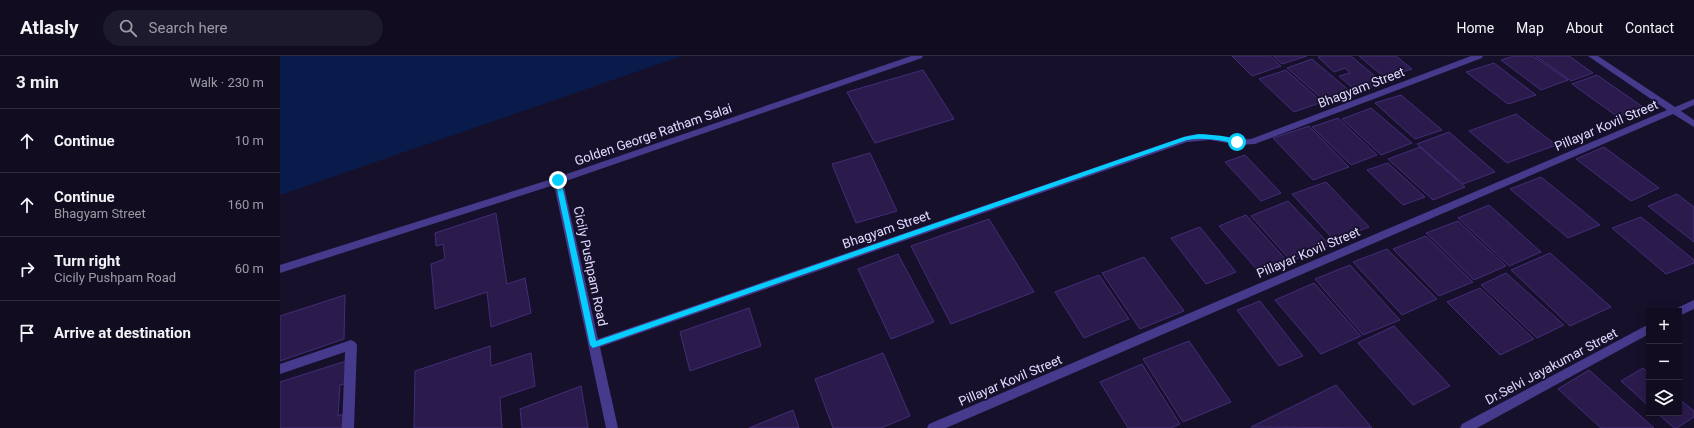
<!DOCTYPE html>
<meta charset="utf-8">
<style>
:root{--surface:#110c20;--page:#1e1a2d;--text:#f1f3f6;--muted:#9c9ba5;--line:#302c3e}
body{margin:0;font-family:Roboto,sans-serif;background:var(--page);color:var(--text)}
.controls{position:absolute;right:12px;bottom:12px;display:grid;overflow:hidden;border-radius:0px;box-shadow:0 2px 10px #0003}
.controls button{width:36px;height:36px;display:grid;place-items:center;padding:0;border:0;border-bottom:1px solid var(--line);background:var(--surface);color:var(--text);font:20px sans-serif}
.stop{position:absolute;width:12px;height:12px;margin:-9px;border:3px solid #06ceff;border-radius:50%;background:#fff}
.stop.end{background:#06ceff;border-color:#fff;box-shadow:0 1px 4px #0008}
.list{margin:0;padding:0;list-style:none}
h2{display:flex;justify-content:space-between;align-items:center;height:52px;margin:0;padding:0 16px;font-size:17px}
h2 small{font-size:13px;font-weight:400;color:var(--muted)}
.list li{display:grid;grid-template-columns:26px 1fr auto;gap:12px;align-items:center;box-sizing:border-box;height:64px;padding:0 16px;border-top:1px solid var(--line)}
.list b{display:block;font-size:15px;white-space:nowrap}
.list p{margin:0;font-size:13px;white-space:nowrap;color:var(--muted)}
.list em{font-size:13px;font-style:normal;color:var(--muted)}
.icon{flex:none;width:22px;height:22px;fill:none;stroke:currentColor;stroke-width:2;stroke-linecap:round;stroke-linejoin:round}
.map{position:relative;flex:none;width:1414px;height:372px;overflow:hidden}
header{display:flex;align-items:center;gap:24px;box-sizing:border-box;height:56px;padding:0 20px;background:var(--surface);border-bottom:1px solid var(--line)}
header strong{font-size:19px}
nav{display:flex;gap:22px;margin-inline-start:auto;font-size:14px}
.search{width:280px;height:36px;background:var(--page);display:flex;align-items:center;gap:10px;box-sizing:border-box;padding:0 14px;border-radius:22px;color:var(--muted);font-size:15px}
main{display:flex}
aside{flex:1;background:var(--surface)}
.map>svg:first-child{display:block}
.water{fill:#091b4a}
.building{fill:#2a1b4c;stroke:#432d79}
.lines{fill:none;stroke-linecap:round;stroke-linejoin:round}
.minor{fill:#453a8b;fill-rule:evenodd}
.route{fill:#06ceff}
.labels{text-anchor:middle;stroke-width:3.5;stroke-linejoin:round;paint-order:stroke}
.street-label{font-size:13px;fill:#e1daff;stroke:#17102b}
</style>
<header>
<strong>Atlasly</strong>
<div class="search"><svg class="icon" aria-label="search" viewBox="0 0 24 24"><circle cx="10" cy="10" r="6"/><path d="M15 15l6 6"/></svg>Search here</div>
<nav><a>Home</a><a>Map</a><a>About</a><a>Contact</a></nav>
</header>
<main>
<aside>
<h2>3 min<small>Walk · 230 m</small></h2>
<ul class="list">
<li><svg class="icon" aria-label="ahead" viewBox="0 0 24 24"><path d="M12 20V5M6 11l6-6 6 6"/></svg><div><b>Continue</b></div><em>10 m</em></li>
<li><svg class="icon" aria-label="ahead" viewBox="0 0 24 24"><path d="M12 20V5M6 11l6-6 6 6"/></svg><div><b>Continue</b><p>Bhagyam Street</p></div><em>160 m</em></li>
<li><svg class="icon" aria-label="right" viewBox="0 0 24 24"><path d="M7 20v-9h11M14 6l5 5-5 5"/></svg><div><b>Turn right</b><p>Cicily Pushpam Road</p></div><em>60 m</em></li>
<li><svg class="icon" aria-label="arrive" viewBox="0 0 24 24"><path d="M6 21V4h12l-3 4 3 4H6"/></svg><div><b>Arrive at destination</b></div></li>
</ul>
</aside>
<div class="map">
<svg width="1414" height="372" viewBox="0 0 1414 372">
<rect width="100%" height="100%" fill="#17102b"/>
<polygon class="water" points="0,0 402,0 0,139"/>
<g class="building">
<polygon points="952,0 990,0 1001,10 972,20"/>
<polygon points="993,0 1027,0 1002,8"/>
<polygon points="1042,0 1071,0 1103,27 1077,36 1059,20 1070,17 1065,12 1054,16 1038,1"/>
<polygon points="1079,0 1116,0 1132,13 1105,22"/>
<polygon points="1234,0 1253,0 1288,24 1261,34 1221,4"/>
<polygon points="1256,0 1289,0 1313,17 1291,25"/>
<polygon points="1032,3 1072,37 1046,46 1007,12"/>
<polygon points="1214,7 1256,39 1228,48 1186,16"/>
<polygon points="643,14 674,63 595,87 567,36"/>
<polygon points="1006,14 1042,46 1014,56 979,23"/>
<polygon points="1317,19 1363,51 1338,61 1292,28"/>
<polygon points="1121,39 1162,74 1135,83 1095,47"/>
<polygon points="1091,52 1132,87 1101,99 1062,63"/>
<polygon points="1236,58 1276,89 1227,107 1189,75"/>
<polygon points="1058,62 1097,99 1071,109 1032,71"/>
<polygon points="1029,70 1069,111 1033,124 993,82"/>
<polygon points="1169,76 1215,116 1183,128 1137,88"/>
<polygon points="1140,91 1185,131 1153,144 1108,103"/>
<polygon points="1324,91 1379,132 1351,145 1296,103"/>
<polygon points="590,97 617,155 576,167 552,108"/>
<polygon points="965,99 1001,137 981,145 945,106"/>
<polygon points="1108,107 1145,141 1123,149 1087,114"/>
<polygon points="1261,121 1320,169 1288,182 1230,133"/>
<polygon points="1046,126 1089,171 1054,184 1012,138"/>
<polygon points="1397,138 1414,151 1414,186 1368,150"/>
<polygon points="1008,145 1050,189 1011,205 971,160"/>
<polygon points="1209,149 1261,196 1229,210 1178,162"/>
<polygon points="216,157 227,228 245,222 251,257 211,271 207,236 155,253 151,208 165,203 163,188 156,190 155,177"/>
<polygon points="966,159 1008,206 980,217 939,170"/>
<polygon points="1361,161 1414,204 1414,207 1386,218 1332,172"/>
<polygon points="709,163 754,236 671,268 631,190"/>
<polygon points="1178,165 1226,210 1194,224 1146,177"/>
<polygon points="920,171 956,216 926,228 891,182"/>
<polygon points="1146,180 1193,226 1159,240 1113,193"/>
<polygon points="1107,193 1157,243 1122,259 1073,206"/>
<polygon points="1270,197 1331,251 1290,270 1231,214"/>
<polygon points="618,198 654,266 611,283 578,213"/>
<polygon points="864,201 904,255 860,273 822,217"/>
<polygon points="1070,209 1120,264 1083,279 1035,223"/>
<polygon points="1226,217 1284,269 1257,282 1201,229"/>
<polygon points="819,219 849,263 804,282 775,236"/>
<polygon points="1034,227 1081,280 1041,298 995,244"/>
<polygon points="1200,232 1254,283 1220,299 1167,246"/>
<polygon points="65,239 64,283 0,305 0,260"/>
<polygon points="980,245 1023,300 999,310 957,254"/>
<polygon points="469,252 481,290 410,315 400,276"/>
<polygon points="1114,270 1170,330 1133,349 1078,287"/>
<polygon points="909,285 951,346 903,366 863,303"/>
<polygon points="210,290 211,310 251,297 255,330 220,342 222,372 134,372 135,315"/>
<polygon points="603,297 630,360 601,372 553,372 535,323"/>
<polygon points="66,305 65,328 60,329 58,360 63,358 62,372 0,372 0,326"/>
<polygon points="862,308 900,368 891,372 848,372 820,326"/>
<polygon points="1363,312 1369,317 1369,350 1341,325"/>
<polygon points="1309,314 1374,372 1321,372 1278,333"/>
<polygon points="1056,329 1092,372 971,371"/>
<polygon points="301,330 308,372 242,372 240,353"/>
<polygon points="1399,343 1414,355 1414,361 1397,372 1394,372 1377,357 1399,357"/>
<polygon points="513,354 519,372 469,372"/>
</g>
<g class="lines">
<g class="minor">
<path d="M 631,0 L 643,0 L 642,2 L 283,126 L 318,283 L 903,81 C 929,73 947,86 971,83 L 1191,0 L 1203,0 L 1202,2 L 975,88 L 959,89 L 930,84 L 907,86 L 320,291 L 338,372 L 326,372 L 274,129 L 0,217 L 0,209 L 275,122 Z"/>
<polygon points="1308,0 1318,0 1395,51 1414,43 1414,49 1401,55 1414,64 1414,71 1393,58 666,372 647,372 649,368 1387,54"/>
<polygon points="1414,244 1414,253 1399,260 1399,255 1394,255 1395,253"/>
<polygon points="1369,268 1369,278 1197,372 1180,372 1182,368"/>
<polygon points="71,284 75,286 77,289 74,372 62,372 65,296 0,318 0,308"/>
</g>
</g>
<path class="route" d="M 919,78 C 930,79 952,79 960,86 L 957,88 C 940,84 924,81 907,84 L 313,292 L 310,289 L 275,124 L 278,122 L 281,124 L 316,285 L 904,81 Z"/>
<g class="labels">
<g class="street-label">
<text transform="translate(1081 31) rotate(-21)" y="5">Bhagyam Street</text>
<text transform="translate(1326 69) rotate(-23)" y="5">Pillayar Kovil Street</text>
<text transform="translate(373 78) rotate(-19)" y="5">Golden George Ratham Salai</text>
<text transform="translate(606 173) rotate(-19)" y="5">Bhagyam Street</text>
<text transform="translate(1028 196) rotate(-23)" y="5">Pillayar Kovil Street</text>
<text transform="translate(311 210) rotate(78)" y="5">Cicily Pushpam Road</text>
<text transform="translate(1271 310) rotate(-28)" y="5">Dr.Selvi Jayakumar Street</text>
<text transform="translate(730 324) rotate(-23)" y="5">Pillayar Kovil Street</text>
</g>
</g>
</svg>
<div class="controls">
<button>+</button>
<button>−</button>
<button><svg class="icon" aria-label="layers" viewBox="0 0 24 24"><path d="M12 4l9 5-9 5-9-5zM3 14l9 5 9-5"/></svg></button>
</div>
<div class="stop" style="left:957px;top:86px"></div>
<div class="stop end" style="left:278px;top:124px"></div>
</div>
</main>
